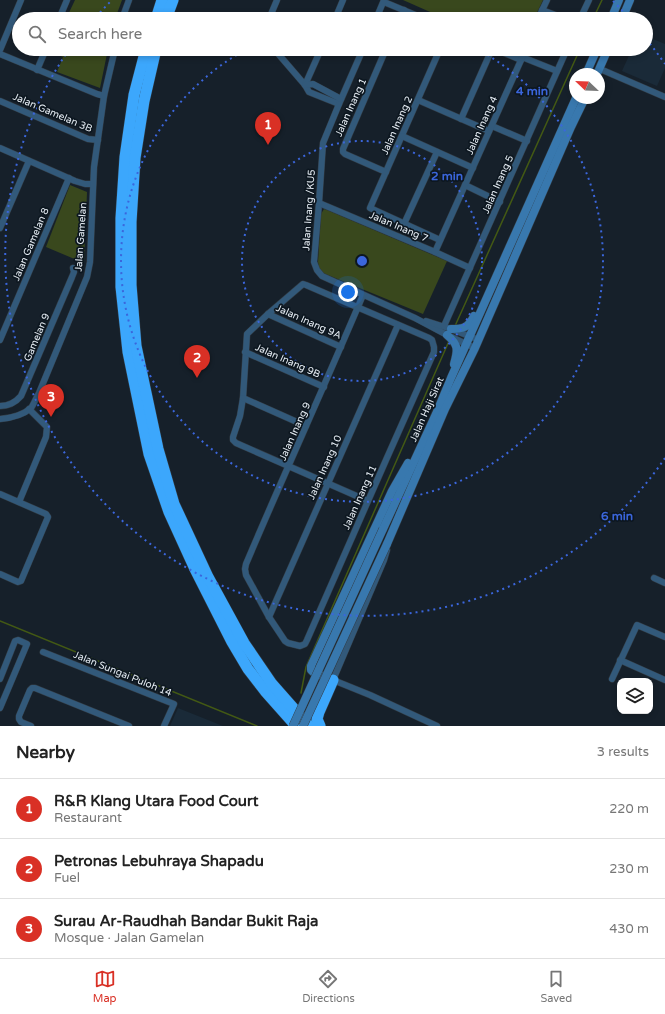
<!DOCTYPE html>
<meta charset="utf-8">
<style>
:root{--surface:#fff;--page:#f2f2f2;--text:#222;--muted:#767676;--line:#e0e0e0;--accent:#d93025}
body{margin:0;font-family:"Varela Round",sans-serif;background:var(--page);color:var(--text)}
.controls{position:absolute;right:12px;bottom:12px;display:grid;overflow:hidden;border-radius:8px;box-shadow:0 2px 6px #0003}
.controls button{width:36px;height:36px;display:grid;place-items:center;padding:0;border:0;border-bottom:1px solid var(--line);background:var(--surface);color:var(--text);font:20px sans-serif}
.compass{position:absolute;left:569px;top:68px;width:36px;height:36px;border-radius:50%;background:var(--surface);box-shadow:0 2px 6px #0003;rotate:293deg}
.you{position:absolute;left:348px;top:292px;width:14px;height:14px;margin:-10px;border:3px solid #fff;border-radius:50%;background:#1a73e8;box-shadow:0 0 0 6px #1a73e833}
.badge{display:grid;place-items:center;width:26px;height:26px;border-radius:50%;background:var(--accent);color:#fff;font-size:13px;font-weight:700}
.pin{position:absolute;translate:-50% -33px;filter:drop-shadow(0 1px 2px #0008)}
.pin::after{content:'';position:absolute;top:21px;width:14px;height:12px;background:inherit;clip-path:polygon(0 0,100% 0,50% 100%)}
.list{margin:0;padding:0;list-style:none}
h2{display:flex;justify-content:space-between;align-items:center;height:52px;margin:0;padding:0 16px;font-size:17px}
h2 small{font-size:13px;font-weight:400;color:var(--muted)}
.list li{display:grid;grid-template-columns:26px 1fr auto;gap:12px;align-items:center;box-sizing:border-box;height:60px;padding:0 16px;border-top:1px solid var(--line)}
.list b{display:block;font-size:15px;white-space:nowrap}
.list p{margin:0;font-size:13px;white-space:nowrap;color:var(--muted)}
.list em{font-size:13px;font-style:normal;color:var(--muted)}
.icon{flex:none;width:22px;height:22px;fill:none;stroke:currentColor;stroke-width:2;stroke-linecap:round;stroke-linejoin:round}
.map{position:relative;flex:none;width:665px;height:726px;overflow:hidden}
.search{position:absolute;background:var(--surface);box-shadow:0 2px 6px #0003;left:12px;right:12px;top:12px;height:44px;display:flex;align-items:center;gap:10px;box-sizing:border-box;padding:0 14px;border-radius:22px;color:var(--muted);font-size:15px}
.sheet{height:232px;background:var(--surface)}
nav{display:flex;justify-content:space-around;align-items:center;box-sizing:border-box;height:56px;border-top:1px solid var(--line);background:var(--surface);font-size:11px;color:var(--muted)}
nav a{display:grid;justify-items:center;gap:2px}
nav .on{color:var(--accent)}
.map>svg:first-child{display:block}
.built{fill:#1a2a38}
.green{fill:#39481d}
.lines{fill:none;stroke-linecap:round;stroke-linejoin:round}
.stream{stroke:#435914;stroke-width:1.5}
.street-casing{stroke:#333d46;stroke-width:7}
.secondary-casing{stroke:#333d46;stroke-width:9}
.highway-casing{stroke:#333d46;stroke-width:12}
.street{stroke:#32597a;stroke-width:6}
.secondary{stroke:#3878ae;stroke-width:8}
.highway{stroke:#3ca7fc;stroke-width:11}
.secondary-bridge-casing{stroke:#333d46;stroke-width:9;stroke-linecap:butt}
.secondary-bridge{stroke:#3878ae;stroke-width:8}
.ring{fill:none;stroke:#3b66dc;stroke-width:2;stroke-dasharray:2 4}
.labels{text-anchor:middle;stroke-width:3.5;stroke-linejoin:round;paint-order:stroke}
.street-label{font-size:10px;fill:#e7eef5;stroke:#0d1720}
.centre{fill:#3b66dc;stroke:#0d1720;stroke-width:2}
.ring-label{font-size:12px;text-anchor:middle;font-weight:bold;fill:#3b66dc;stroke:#0d1720;stroke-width:3.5;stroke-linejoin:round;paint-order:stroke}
</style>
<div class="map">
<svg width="665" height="726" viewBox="0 0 665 726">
<rect width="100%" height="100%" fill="#16202a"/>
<g class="built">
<polygon points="646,36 665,44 665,68 657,86 622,71 632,49 646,49"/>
<polygon points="178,708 223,726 170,726"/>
</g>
<g class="green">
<polygon points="75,0 122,0 115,19 66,19"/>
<polygon points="403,0 543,0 534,19 446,19"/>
<polygon points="53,49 108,49 100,88 57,72 63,57 52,52"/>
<polygon points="70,185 87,192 84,263 46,247"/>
<polygon points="324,209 327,210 447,261 423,314 323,273 319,268 318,262 321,214"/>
</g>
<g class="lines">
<g class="stream">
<polyline points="593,19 602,0"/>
<polyline points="455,326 580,49"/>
<polyline points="0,621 257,726"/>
<polyline points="301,693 306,667 449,341"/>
</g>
<defs>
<g id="street">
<polyline points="384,2 425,19"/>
<polyline points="542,10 566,19"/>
<polyline points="59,19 67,0"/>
<polyline points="122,19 129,0"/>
<polyline points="269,19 277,0"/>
<polyline points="335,19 343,0"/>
<polyline points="376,19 384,0"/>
<polyline points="400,19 404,10"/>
<polyline points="538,19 547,0"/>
<polyline points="580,19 589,0"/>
<polyline points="274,49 305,85 309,92 339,104"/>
<polyline points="363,49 339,104 323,143 319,203 314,262 317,270 322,276 415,318 447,335 475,348"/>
<polyline points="440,49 370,208 440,240"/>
<polyline points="495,49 521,60"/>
<polyline points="0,50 21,0"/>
<polyline points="0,54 97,94 104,96"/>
<polyline points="522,57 557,71"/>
<polyline points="600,69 665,97"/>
<polyline points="37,70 46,49"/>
<polyline points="305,85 321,49"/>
<polyline points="305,85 313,84 341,99"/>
<polyline points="418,100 489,131"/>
<polyline points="0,101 88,139 98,140"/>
<polyline points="461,119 492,49"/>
<polyline points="492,126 527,141"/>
<polyline points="402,136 473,168"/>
<polyline points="0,148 75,181 85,184 93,184"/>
<polyline points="386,172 345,154 343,152 343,149 386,49"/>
<polyline points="465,185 500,202"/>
<polyline points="319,203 435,252 470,268"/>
<polyline points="404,224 437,152"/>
<polyline points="0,228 29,161"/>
<polyline points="435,252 526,49"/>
<path d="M 363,295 C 325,385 284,474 246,564 L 245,569 L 246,575 L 269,617 L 285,641 L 288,643 L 300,646 L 305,644 L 307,640 L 386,460 L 434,352 L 434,347 L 432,340 L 429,338 L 306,285 L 303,284 L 268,314 L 247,334 L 243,398 L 240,416 L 233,437 L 233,440 L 236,443 L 368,501"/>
<polyline points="268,314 341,347"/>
<polyline points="426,321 451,329 479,340"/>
<polyline points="444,326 567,49"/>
<polyline points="0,340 69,178"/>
<polyline points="245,352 324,387"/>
<polyline points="243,398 306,426"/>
<path d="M 0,406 C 9,406 15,403 21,396 L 72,277 L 74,272 L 73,268"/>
<path d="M 0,419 C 11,418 22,416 31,408 C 34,404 36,398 39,393 L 87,277 L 90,262 L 94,167 L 104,96 L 115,49"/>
<polyline points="0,494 46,514 48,517 21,581 18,582 0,574"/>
<polyline points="19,502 46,437 47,427 29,409"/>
<polyline points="387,550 384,560 333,680 370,695 437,726"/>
<polyline points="654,578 665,583"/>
<polyline points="269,617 398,325"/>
<polyline points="43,652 174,704 164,726"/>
<polyline points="620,660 665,680"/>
<polyline points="0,679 15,641 18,640 27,644 0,708"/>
<polyline points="612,679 637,625 665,637"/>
<polyline points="31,726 21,722 19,719 19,716 30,690 32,688 35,688 129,726"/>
</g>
<g id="secondary">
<polyline points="611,19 619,0"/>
<polyline points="622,19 630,0"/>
<polyline points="586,74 597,49"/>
<polyline points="597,74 608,49"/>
<path d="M 451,329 C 463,329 468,328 474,316"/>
<path d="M 447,335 C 459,345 458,350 454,364"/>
<polyline points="383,529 436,414 451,378 576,98"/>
<polyline points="387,544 445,409 475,348 571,127 585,98"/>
<polyline points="332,680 313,672 311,670 311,666 392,491 408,463"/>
</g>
<g id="highway">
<polyline points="156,19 162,0"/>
<polyline points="166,19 173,0"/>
<polyline points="146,49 134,95 125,157 121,218 121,287 128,352 149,454 169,512 195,569 232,642 248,669 265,691 296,726"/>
<polyline points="156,49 144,101 135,158 131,222 131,285 136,346 158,449 174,504 208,577 244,643 272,684 309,726"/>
<polyline points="320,726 317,719 319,712 333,680"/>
</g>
</defs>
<use href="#street" class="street-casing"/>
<use href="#secondary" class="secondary-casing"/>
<use href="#highway" class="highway-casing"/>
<use href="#street" class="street"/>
<use href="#secondary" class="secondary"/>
<use href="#highway" class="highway"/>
<defs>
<g id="secondary-bridge">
<polyline points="293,726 383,529"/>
<polyline points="303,726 387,544"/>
</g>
</defs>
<use href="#secondary-bridge" class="secondary-bridge-casing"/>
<use href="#secondary-bridge" class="secondary-bridge"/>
</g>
<g class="ring">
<circle cx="362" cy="261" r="120"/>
<path d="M477 49A241 241 0 1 1 247 49"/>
<path d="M665 458A361 361 0 1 1 68 51M96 17A361 361 0 0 1 111 1M613 1A361 361 0 0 1 628 17M646 39A361 361 0 0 1 665 64"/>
</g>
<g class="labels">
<g class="street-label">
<text transform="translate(350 107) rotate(-66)" y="4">Jalan Inang 1</text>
<text transform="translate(53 112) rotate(23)" y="4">Jalan Gamelan 3B</text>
<text transform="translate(396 125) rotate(-66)" y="4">Jalan Inang 2</text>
<text transform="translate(481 125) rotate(-66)" y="4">Jalan Inang 4</text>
<text transform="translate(497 184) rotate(-66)" y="4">Jalan Inang 5</text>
<text transform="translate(308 210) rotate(-86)" y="4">Jalan Inang /KU5</text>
<text transform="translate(399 226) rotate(23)" y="4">Jalan Inang 7</text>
<text transform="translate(80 237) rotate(-86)" y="4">Jalan Gamelan</text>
<text transform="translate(30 244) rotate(-67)" y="4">Jalan Gamelan 8</text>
<text transform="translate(309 321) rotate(24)" y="4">Jalan Inang 9A</text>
<text transform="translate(36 337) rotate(-67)" y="4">Gamelan 9</text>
<text transform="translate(288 360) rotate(24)" y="4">Jalan Inang 9B</text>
<text transform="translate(426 409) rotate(-66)" y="4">Jalan Haji Sirat</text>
<text transform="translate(294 431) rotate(-66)" y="4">Jalan Inang 9</text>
<text transform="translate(324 467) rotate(-66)" y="4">Jalan Inang 10</text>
<text transform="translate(359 497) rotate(-66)" y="4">Jalan Inang 11</text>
<text transform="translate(123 673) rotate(22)" y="4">Jalan Sungai Puloh 14</text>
</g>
</g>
<circle cx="362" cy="261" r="6" class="centre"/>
<g class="ring-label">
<text x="532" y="95">4 min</text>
<text x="447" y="180">2 min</text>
<text x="617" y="520">6 min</text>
</g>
</svg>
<div class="controls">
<button><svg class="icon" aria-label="layers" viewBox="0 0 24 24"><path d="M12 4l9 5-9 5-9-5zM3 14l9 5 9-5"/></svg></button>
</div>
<svg class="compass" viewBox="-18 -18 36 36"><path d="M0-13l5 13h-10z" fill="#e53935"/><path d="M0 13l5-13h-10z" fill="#767676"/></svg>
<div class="you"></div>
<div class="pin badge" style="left:268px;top:145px">1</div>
<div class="pin badge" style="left:197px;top:378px">2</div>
<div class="pin badge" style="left:51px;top:417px">3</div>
<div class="search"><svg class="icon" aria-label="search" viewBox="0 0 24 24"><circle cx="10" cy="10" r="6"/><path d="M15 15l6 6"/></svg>Search here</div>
</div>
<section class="sheet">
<h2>Nearby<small>3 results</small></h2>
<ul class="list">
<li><span class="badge">1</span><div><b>R&amp;R Klang Utara Food Court</b><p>Restaurant</p></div><em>220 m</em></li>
<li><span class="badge">2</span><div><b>Petronas Lebuhraya Shapadu</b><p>Fuel</p></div><em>230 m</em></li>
<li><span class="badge">3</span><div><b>Surau Ar-Raudhah Bandar Bukit Raja</b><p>Mosque · Jalan Gamelan</p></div><em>430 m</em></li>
</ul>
</section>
<nav>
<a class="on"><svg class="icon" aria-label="map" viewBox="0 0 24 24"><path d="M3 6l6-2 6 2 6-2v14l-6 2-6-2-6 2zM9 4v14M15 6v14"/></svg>Map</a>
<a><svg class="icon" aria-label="directions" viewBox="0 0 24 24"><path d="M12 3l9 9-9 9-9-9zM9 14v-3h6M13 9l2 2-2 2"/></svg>Directions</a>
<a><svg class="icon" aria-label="saved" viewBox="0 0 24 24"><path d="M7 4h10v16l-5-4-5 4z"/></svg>Saved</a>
</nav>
